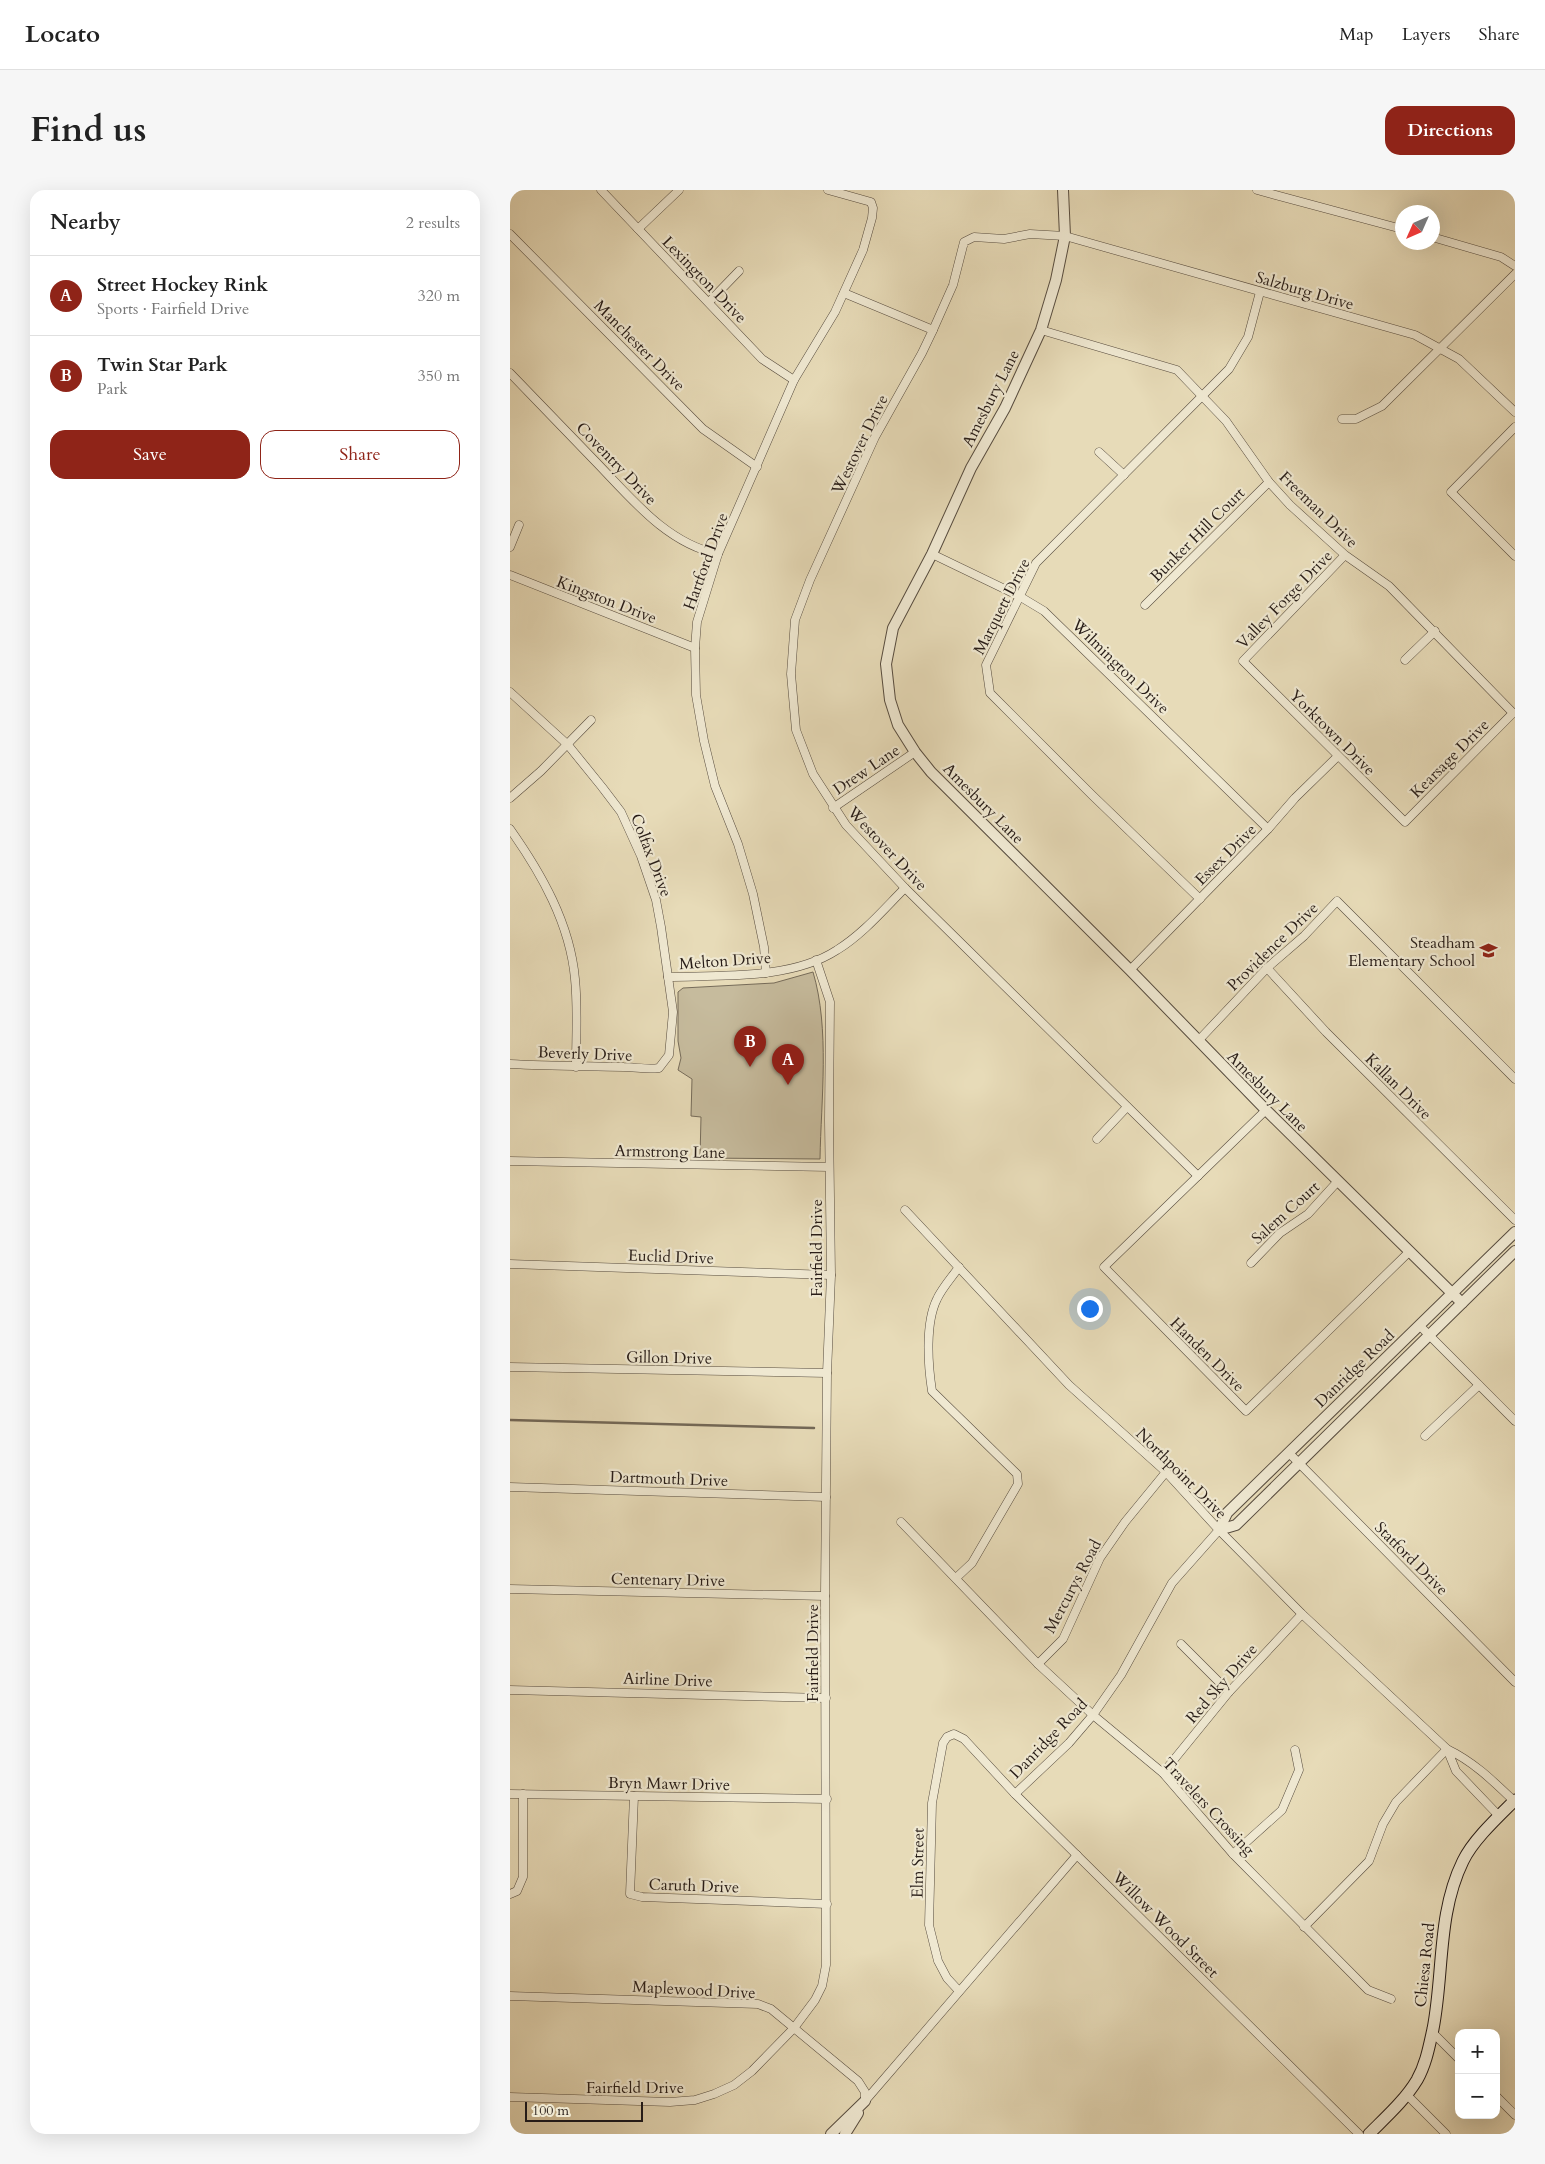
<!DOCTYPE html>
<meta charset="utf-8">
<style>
:root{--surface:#fff;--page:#f6f6f6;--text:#222;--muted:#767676;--line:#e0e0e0;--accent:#8f2418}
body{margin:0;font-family:Cardo,serif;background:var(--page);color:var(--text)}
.controls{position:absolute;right:15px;bottom:15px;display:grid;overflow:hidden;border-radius:10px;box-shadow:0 5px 20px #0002}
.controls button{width:45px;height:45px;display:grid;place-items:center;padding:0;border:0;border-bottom:1px solid var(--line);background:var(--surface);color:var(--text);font:25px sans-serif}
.compass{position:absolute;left:885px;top:15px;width:45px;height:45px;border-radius:50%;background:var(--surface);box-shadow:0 5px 20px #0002;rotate:225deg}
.scale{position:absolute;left:15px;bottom:12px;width:118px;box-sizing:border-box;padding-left:5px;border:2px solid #271c17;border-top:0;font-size:14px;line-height:18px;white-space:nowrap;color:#271c17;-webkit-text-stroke:4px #efe8d1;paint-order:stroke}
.you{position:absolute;left:579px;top:1118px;width:18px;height:18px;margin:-12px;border:4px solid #fff;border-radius:50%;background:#1a73e8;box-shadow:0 0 0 8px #1a73e833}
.badge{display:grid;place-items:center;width:32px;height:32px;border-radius:50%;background:var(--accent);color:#fff;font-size:16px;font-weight:700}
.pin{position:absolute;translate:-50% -41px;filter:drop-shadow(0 1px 2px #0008)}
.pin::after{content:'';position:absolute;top:26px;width:18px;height:15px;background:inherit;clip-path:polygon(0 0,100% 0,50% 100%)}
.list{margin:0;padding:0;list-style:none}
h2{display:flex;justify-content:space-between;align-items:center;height:65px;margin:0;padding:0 20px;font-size:21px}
h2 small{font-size:16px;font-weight:400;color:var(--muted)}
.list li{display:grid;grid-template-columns:32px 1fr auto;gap:15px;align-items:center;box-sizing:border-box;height:80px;padding:0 20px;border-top:1px solid var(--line)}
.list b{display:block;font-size:19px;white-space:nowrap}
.list p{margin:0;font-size:16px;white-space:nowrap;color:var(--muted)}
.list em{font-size:16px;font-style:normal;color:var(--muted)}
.actions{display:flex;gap:10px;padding:15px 20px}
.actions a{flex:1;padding:11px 0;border:1px solid var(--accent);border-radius:15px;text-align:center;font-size:18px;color:var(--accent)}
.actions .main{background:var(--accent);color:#fff}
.map{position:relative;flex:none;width:1005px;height:1944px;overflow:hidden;border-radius:15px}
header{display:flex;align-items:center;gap:30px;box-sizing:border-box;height:70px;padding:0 25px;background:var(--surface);border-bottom:1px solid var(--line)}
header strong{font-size:24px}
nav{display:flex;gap:28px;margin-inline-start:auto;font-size:18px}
.intro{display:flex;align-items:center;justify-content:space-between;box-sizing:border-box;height:120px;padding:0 30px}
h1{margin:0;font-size:35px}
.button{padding:12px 22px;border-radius:15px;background:var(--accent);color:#fff;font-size:18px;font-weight:700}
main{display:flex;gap:30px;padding:0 30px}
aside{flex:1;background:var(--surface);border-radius:15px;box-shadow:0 5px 20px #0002}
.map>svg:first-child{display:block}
.green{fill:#c6bb9d;stroke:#766c5a}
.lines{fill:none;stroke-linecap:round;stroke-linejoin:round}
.stream{stroke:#736857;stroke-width:2.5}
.minor-casing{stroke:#574c3f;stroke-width:9}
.tertiary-casing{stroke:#574c3f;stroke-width:12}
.secondary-casing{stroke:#271c17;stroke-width:13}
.minor{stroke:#efe8d1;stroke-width:8}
.tertiary{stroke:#efe8d1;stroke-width:10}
.secondary{stroke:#efe8d1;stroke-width:11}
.labels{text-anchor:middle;stroke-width:4.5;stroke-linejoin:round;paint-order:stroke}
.street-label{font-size:16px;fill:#271c17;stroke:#efe8d1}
.poi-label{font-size:16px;fill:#271c17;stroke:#efe8d1;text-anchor:end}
</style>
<header>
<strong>Locato</strong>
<nav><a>Map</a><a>Layers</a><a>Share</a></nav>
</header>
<div class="intro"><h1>Find us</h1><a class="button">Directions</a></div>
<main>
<aside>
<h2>Nearby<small>2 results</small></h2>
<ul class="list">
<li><span class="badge">A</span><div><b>Street Hockey Rink</b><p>Sports · Fairfield Drive</p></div><em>320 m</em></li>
<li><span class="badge">B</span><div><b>Twin Star Park</b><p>Park</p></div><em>350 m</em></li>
</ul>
<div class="actions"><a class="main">Save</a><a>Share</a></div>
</aside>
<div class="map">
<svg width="1005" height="1944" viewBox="0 0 1005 1944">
<rect width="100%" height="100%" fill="#e7dbb8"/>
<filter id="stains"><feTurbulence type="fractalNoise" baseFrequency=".004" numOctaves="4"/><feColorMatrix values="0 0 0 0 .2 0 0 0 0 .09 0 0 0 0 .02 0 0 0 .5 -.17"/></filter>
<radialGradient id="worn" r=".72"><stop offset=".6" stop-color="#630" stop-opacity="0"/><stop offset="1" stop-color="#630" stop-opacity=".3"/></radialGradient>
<path class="green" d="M 303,782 C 320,839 311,910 310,969 L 190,968 L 191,927 L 181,926 L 182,889 L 168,880 L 171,868 L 168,851 L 168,802 L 173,798 L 264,793 Z"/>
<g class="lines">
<polyline class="stream" points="0,1230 304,1238"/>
<defs>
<g id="minor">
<polyline points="91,0 252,169 284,190"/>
<polyline points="747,0 892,39"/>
<polyline points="128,39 169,0"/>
<polyline points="0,44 193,239 247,277"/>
<polyline points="922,47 991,67 1005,76"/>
<polyline points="334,103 423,140"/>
<polyline points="199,112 229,81"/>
<polyline points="531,140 667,180 716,231 759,292 780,315 835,365 879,396 1003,523 895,632 733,471 835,365"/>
<path d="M 0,183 C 28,212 57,242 85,271 C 121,308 156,353 208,364"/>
<polyline points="832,229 846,229 872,216 1005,84"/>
<polyline points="1005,237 941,302 1005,366"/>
<polyline points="589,262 614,285"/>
<polyline points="0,357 9,335"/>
<polyline points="422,364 509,406 534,421 758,639"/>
<polyline points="0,385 185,458"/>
<polyline points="635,415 759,292"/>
<polyline points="895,470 925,441"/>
<path d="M 0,502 L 58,555 L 92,597 L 111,622 L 131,666 L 146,710 L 151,737 L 163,822 L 159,865 L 149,878 C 137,880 126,877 114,877 C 76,876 38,876 0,874"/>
<polyline points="0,608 31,581 81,530"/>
<polyline points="323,618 405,562"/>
<path d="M 0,639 C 31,683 60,733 65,789 C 68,818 66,848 66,877"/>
<polyline points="690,709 582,605 480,503 476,475 526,373 719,179 738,147 750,102"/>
<polyline points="757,778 816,842 1005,1030"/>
<polyline points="620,780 758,639 785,608 828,566"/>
<polyline points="256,783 254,757 243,704 228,654 205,596 194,551 186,505 185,458 187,432 208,364 284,190 325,122 353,60 362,28 363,18 361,12 318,0"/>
<path d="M 158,787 C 211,785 281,790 327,760 C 353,744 374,719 395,698"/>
<polyline points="688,851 757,778 794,746 827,711 1005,889"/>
<polyline points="756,920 594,1077 736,1221 900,1061"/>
<polyline points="587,949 617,917"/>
<polyline points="0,971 319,977"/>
<polyline points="688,986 395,698 336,635 303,584 286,540 281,484 285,430 300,390 365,247 412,163 423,140 443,95 454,52 464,47 494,49 520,44 555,46 905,145 949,169 1005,222"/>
<polyline points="395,1020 559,1195 656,1282 709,1340 792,1424 937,1559 886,1612 873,1634 859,1671 794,1737"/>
<polyline points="741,1073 770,1043 798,1024 828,991"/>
<polyline points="0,1074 321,1085"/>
<polyline points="910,1136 1005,1231"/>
<polyline points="0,1177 317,1183"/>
<polyline points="915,1246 969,1195"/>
<polyline points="779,1263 1005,1492"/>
<polyline points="0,1297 316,1307"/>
<polyline points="391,1332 528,1474 583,1525 653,1583 723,1664 858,1800 881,1809"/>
<path d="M 446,1388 L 462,1373 L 508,1294 L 507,1284 L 422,1201 C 418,1175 415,1133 427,1109 C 432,1098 442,1087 449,1077"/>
<polyline points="0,1399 315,1406"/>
<polyline points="671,1454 719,1502"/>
<polyline points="528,1474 553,1449 590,1368 615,1332 656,1282"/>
<polyline points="0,1500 316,1508"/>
<polyline points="653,1583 719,1502 792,1424"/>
<polyline points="0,1604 317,1609"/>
<polyline points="505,1604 559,1553 583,1525 611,1485 662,1393 709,1340"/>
<polyline points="124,1606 120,1704 132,1707 317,1714"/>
<path d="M 989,1626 L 946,1581 L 937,1559 C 964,1572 983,1591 1004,1611"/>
<polyline points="723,1664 772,1620 789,1580 785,1560"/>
<polyline points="0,1704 7,1701 13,1687 13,1604"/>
<polyline points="449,1801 437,1788 428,1771 419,1735 422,1613 433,1553 437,1547 444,1544 454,1549 505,1604 849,1944"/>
<polyline points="0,1806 248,1814 261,1819 348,1891 355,1902 355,1911"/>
<polyline points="922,1842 949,1869"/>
<polyline points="897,1905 936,1944"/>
<polyline points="986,1906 1005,1925"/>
<polyline points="0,1907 160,1912 185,1910 204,1904 224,1895 242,1881 284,1838 305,1810 312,1796 316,1775 315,1406 317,1183 321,1085 319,931 320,812 306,770"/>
<polyline points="355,1911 567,1665"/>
</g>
<g id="tertiary">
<polyline points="553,0 555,46 546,90 531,140 495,218 461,278 422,364 383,438 376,474 380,510 388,535 405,562 421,582 620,780 756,920 952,1113"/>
<polyline points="709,1340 717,1323 1005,1042"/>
<polyline points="709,1340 726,1335 1005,1061"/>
<polyline points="321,1944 355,1911"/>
<polyline points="335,1944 348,1923"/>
</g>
<path id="secondary" d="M 859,1944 C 876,1927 895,1910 907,1890 C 916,1874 919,1857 923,1839 C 934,1783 927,1724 953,1671 C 963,1650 988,1627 1005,1610"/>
</defs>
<use href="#minor" class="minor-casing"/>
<use href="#tertiary" class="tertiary-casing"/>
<use href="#secondary" class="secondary-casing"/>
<use href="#minor" class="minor"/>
<use href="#tertiary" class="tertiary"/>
<use href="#secondary" class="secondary"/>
</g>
<defs>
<symbol id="school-bare" viewBox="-9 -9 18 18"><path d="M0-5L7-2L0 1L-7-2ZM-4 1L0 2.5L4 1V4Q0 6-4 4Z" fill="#8f2418" stroke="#efe8d1" stroke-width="2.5" paint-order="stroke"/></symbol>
</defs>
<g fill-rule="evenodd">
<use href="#school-bare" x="966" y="748" width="25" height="25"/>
</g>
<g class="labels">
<g class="street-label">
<text transform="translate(195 89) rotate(46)" y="6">Lexington Drive</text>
<text transform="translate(795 100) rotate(16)" y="6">Salzburg Drive</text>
<text transform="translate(130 155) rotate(45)" y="6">Manchester Drive</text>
<text transform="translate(480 208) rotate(-63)" y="6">Amesbury Lane</text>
<text transform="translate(349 254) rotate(-64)" y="6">Westover Drive</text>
<text transform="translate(107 273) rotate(46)" y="6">Coventry Drive</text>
<text transform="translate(809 319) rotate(44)" y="6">Freeman Drive</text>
<text transform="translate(687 344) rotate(-45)" y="6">Bunker Hill Court</text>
<text transform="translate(195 371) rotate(-70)" y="6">Hartford Drive</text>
<text transform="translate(97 409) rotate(21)" y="6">Kingston Drive</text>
<text transform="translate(774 409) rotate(-46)" y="6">Valley Forge Drive</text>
<text transform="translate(491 416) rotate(-63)" y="6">Marquett Drive</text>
<text transform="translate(611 476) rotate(44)" y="6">Wilmington Drive</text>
<text transform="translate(823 542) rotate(45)" y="6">Yorktown Drive</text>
<text transform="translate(939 568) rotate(-45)" y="6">Kearsage Drive</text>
<text transform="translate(356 579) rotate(-34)" y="6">Drew Lane</text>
<text transform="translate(474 613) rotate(45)" y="6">Amesbury Lane</text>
<text transform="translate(378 658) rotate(47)" y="6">Westover Drive</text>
<text transform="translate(715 664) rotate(-45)" y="6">Essex Drive</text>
<text transform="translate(142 665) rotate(69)" y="6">Colfax Drive</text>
<text transform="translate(762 756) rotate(-44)" y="6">Providence Drive</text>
<text transform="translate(215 770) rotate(-4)" y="6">Melton Drive</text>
<text transform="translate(75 863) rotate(2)" y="6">Beverly Drive</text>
<text transform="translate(889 896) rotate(45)" y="6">Kallan Drive</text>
<text transform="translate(758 901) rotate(45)" y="6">Amesbury Lane</text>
<text transform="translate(160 961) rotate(1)" y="6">Armstrong Lane</text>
<text transform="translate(775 1022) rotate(-42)" y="6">Salem Court</text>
<text transform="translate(306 1058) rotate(-90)" y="6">Fairfield Drive</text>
<text transform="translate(161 1066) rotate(2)" y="6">Euclid Drive</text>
<text transform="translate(698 1164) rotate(45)" y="6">Handen Drive</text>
<text transform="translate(159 1167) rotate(1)" y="6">Gillon Drive</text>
<text transform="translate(844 1178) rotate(-44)" y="6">Danridge Road</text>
<text transform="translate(672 1283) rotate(45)" y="6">Northpoint Drive</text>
<text transform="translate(159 1288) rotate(2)" y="6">Dartmouth Drive</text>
<text transform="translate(902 1368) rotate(45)" y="6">Statford Drive</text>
<text transform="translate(158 1389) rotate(1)" y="6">Centenary Drive</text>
<text transform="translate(562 1396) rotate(-62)" y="6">Mercurys Road</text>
<text transform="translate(302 1463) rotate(-90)" y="6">Fairfield Drive</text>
<text transform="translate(158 1489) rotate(2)" y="6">Airline Drive</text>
<text transform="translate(711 1493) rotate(-49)" y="6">Red Sky Drive</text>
<text transform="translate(538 1548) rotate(-46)" y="6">Danridge Road</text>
<text transform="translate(159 1593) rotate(1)" y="6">Bryn Mawr Drive</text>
<text transform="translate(699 1616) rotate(47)" y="6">Travelers Crossing</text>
<text transform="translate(407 1673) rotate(-89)" y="6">Elm Street</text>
<text transform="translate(184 1695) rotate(2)" y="6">Caruth Drive</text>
<text transform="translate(656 1734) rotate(45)" y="6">Willow Wood Street</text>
<text transform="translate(914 1775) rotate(-84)" y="6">Chiesa Road</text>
<text transform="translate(184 1799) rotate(3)" y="6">Maplewood Drive</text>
<text x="125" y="1903">Fairfield Drive</text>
</g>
<g class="poi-label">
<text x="965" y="758">Steadham<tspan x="965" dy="18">Elementary School</tspan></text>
</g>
</g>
<rect width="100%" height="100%" filter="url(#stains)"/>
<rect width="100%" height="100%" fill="url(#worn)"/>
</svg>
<div class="controls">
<button>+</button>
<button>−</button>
</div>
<svg class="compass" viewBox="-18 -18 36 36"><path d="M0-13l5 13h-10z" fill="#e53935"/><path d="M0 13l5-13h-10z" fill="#767676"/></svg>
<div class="scale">100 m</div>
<div class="you"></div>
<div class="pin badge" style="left:278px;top:895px">A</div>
<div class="pin badge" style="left:240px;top:877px">B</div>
</div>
</main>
